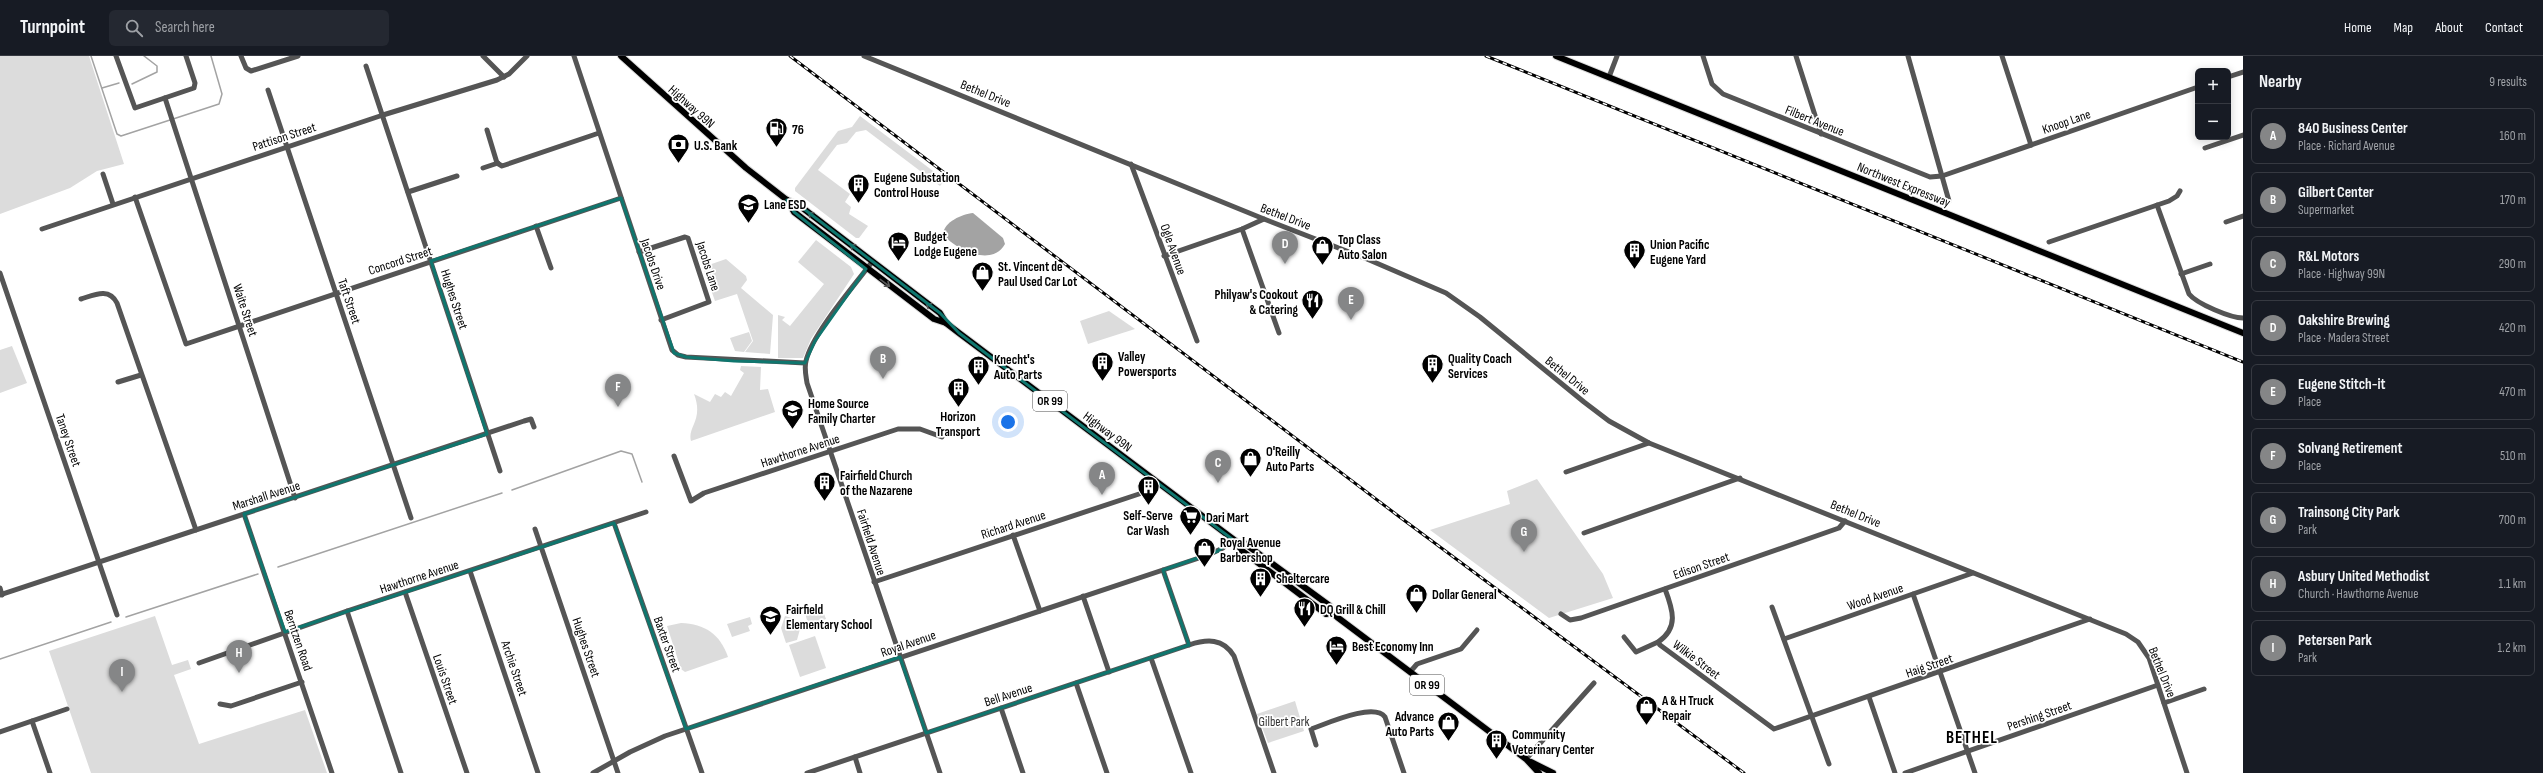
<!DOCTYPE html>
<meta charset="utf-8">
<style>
:root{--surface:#171b24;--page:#242831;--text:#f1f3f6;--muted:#9ea1a6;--line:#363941;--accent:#858687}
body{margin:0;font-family:"Sofia Sans Condensed",sans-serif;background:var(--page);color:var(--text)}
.controls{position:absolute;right:12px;top:12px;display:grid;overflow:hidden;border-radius:6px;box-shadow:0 2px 10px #0003}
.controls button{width:36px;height:36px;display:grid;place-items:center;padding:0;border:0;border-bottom:1px solid var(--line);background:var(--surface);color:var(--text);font:20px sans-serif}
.you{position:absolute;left:1008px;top:366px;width:14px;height:14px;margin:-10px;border:3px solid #fff;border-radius:50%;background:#1a73e8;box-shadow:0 0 0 6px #1a73e833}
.badge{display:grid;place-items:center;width:26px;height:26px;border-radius:50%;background:var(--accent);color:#fff;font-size:13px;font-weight:700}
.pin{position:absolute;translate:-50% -33px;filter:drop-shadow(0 1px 2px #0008)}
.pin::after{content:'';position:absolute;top:21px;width:14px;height:12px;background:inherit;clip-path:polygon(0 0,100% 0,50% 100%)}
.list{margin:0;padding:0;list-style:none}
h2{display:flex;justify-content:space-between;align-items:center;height:52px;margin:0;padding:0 16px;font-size:17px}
h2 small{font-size:13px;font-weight:400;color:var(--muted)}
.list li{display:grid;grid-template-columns:26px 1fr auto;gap:12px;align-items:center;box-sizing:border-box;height:56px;margin:0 8px 8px;padding:0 8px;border:1px solid var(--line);border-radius:6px}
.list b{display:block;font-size:15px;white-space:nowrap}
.list p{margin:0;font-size:13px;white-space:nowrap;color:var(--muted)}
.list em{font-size:13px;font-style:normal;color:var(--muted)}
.icon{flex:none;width:22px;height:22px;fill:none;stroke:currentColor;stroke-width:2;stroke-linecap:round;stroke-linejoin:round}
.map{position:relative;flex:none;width:2243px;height:717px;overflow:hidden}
header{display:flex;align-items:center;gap:24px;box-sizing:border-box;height:56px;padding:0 20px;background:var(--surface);border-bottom:1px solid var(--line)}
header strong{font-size:19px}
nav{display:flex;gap:22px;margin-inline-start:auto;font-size:14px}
.search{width:280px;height:36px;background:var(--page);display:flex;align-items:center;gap:10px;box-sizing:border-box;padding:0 14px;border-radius:6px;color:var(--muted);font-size:15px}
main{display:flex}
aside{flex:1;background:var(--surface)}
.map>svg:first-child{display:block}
.green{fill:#dcdcdc}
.water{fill:#a3a3a3}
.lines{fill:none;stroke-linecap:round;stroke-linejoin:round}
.stream{stroke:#a3a3a3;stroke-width:1.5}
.major-casing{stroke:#dbdbdb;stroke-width:8}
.minor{stroke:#555;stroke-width:5}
.major{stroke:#000;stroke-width:6}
.rail-casing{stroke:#000;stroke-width:3}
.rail{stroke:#fff;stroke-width:1.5;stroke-dasharray:4.5;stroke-linecap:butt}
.oneway{stroke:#595959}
.marked{fill:none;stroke:#0f766e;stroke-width:3;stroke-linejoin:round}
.labels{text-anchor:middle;stroke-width:3.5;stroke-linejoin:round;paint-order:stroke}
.shield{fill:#fff;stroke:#4c4c4c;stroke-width:1}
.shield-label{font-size:12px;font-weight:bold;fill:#000}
.street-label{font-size:13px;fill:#000;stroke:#fff}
.poi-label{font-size:13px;font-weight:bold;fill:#000;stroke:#fff;text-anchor:start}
.park-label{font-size:13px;fill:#333;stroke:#fff}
.district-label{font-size:17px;font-weight:bold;letter-spacing:1px;fill:#000;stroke:#fff}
</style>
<header>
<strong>Turnpoint</strong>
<div class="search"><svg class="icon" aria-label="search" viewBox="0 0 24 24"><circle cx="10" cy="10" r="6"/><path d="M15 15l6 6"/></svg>Search here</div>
<nav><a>Home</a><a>Map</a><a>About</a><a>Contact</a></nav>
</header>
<main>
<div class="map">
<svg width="2243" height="717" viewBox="0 0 2243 717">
<rect width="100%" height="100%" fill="#fff"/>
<g class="green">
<polygon points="0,0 89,0 124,108 97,115 70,132 0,158"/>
<polygon points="860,60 945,124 940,130 866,74 856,76 847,87 837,89 818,114 850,138 845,146 851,151 849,158 868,170 859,182 856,182 795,135 795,132 838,75 852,71"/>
<polygon points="816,184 851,211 854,218 811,283 803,302 778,302 778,259 785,261 782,264 790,270 824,228 798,206"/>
<polygon points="726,203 746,220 747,224 741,232 773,259 770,298 745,296 753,285 737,238 715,245 703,211"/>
<polygon points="1109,255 1135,273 1088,288 1080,265"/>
<polygon points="749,276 752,285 744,296 735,295 730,282"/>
<polygon points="12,290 27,327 0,337 0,294"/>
<path d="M 741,310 L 761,311 L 760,334 L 768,333 L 775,356 L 691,385 C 687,371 704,364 694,338 L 710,346 L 715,338 L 721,341 L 725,336 L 731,340 L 744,317 L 740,314 Z"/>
<polygon points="1537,423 1603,518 1613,542 1549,562 1430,474 1510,448 1507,435"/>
<polygon points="816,549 822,553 826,563 813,567 807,564 805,557 809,551"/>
<polygon points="155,560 172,609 188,604 191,613 174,619 199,688 305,654 327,717 91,717 49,595"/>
<polygon points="785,560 795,563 800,573 797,584 786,587 781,572"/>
<polygon points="750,561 752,568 748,570 750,575 732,581 727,568"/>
<path d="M 681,567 C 705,568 720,578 728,601 L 685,616 L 681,613 L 667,570 Z"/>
<polygon points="815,580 826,612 800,621 789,589"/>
<polygon points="1295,645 1304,675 1268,687 1257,658"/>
</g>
<path class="water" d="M 973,157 L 1003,182 L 1005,188 C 992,212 954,193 943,178 C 944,166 962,158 973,157 Z"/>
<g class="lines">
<g class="stream">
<polyline points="91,0 117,78 121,80 219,48 222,38 211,0"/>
<polyline points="132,28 157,16 157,10 144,0"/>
<polyline points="102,32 119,27"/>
<polyline points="512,434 621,395 632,398 642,426"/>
<polyline points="278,511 502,437"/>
<polyline points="126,561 258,518"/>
<polyline points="0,603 111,566"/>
</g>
<defs>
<g id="major">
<polyline points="621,0 746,112 787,144 800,150 940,257 946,267 959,277 1237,486 1241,494 1326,558 1332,557"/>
<polyline points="1556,0 2243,277"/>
<polyline points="787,144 794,156 934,263 946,267"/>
<polyline points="1237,486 1244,487 1330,550 1332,557 1337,561 1526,703 1539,717"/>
<polyline points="1531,706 1553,717"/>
</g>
</defs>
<use href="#major" class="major-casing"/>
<g class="minor">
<polyline points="116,0 135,52 194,32 195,27 186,0"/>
<polyline points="241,0 246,12 251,15 298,0"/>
<polyline points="483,0 504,21"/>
<polyline points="574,0 672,294 678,299 686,301 805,307"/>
<polyline points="864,0 1264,163 1367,203 1446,237 1480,261 1584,346 1609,365 1649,387 2126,578 2138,586 2149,602 2187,717"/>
<polyline points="1703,0 1712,28 1723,38 1930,121 1942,120 2198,31"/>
<polyline points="1796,0 1821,78"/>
<polyline points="1908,0 1949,145"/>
<polyline points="2002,0 2031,89"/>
<polyline points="366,10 500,415"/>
<polyline points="1609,21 1617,0"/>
<polyline points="2228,21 2243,16"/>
<polyline points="268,34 411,462"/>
<polyline points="165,42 295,442"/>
<polyline points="487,74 497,107 502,110 599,77"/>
<polyline points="2205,92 2243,79"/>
<polyline points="1131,108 1197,285"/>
<polyline points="483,112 498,107"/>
<polyline points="103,118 113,148"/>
<polyline points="408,136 457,120"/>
<polyline points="135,141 186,288 621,142"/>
<path d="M 2157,149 L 2189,238 C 2197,248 2231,262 2243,262"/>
<polyline points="2226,166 2243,160"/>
<polyline points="536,170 551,212"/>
<polyline points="42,173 383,59 497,24 509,18 527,0"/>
<polyline points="1242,173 1279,277"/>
<polyline points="2049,186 2169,145 2177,140 2180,135"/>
<polyline points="639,196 685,181 688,182 709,246 661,264"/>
<polyline points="1164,200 1242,173 1264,163"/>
<path d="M 872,206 C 854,230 812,278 806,305 C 804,312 806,320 807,327 L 940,717"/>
<polyline points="0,217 117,559"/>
<polyline points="2181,218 2210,208"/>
<path d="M 81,243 C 94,239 109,231 117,247 L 196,474"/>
<polyline points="118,326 141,319"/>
<polyline points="674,400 691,445 704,437 898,373 920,373 942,381"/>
<polyline points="1566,416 1649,387"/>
<polyline points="244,458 332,717"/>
<polyline points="614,467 702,717"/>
<polyline points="535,473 618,717"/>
<polyline points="1584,477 1740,422"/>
<polyline points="1013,479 1040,555"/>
<polyline points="1163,514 1189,589"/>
<polyline points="470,515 538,717"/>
<polyline points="874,526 1142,437 1154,423"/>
<polyline points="0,532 2,539"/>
<path d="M 1665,533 C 1673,554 1679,572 1658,586 L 1660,589 L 1774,673 L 2090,563"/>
<polyline points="405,536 467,717"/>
<polyline points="1913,538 1975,717"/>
<polyline points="0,539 524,365 531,363 534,371"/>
<polyline points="1083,540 1109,616"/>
<polyline points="1772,551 1829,708"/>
<polyline points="347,555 401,717"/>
<polyline points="1561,558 1570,564 1581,562 1839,472 1845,465"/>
<polyline points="1624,581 1636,596 1658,586"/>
<polyline points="1784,583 1973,517"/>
<polyline points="1151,602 1191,717"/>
<polyline points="199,607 347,555 646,456"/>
<polyline points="1410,616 1417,608 1461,593 1477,574"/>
<polyline points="1076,627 1107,717"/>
<polyline points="1869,641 1895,717"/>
<polyline points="2164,647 2204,633"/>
<polyline points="220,648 231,650 302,626"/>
<polyline points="1001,652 1023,717"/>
<polyline points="32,665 50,717"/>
<polyline points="0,676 67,653"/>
<path d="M 1316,689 L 1311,673 C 1326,668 1374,646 1385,661 L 1404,717"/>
<polyline points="855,701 860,717"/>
<polyline points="1526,703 1594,627"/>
<polyline points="593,717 630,696 665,680 1208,499 1223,492 1232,483"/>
<path d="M 807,717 L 1189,589 C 1207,583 1223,582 1234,600 L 1274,717"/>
<polyline points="1905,717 2158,629"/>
</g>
<use href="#major" class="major"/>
<defs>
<g id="rail">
<polyline points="790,0 1401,462 1744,717"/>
<polyline points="1486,0 2243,306"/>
</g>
</defs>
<use href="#rail" class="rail-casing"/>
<use href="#rail" class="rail"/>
</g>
<defs><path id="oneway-shaft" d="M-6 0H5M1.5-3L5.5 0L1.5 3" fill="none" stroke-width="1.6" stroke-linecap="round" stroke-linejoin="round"/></defs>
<g class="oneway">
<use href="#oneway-shaft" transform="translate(813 160) rotate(-142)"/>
<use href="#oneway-shaft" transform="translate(855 192) rotate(-142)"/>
<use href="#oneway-shaft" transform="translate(885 227) rotate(37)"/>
<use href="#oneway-shaft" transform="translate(931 251) rotate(-144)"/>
</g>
<path class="marked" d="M 621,142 L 674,297 L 686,301 L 734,305 L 805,307 L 815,285 L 866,213 L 794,156 L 787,144 L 800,150 L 940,257 L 959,277 L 1232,483 L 1218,495 L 1163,514 L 1189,589 L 926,677 L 900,601 L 686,673 L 614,467 L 285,576 L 244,458 L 487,378 L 431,205 Z"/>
<defs>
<symbol id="fuel-pin" viewBox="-11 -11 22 30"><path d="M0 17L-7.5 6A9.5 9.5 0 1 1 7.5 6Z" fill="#000" stroke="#fff"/><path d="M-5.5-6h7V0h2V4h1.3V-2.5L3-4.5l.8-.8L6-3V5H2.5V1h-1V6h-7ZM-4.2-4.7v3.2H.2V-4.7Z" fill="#fff"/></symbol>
<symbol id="bank-pin" viewBox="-11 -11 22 30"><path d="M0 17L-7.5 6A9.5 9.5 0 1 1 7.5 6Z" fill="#000" stroke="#fff"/><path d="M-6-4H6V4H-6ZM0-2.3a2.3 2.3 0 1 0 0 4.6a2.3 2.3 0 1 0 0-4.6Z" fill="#fff"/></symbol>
<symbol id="building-pin" viewBox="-11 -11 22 30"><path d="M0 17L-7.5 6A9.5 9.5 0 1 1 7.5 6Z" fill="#000" stroke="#fff"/><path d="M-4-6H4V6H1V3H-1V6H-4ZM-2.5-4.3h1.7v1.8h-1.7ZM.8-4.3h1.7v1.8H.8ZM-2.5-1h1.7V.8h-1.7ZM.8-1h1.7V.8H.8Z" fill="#fff"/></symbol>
<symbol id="school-pin" viewBox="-11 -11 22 30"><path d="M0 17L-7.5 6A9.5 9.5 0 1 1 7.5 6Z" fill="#000" stroke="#fff"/><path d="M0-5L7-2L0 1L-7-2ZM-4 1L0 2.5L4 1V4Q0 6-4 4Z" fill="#fff"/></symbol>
<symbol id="hotel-pin" viewBox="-11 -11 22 30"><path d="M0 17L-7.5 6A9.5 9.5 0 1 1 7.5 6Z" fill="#000" stroke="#fff"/><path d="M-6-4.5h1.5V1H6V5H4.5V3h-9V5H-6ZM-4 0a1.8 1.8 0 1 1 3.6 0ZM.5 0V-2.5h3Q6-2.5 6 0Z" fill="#fff"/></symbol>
<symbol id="shop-pin" viewBox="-11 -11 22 30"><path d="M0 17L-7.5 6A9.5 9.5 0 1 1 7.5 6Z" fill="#000" stroke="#fff"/><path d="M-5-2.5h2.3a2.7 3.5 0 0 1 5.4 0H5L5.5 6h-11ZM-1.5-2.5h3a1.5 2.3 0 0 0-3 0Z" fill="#fff"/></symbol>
<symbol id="restaurant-pin" viewBox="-11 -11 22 30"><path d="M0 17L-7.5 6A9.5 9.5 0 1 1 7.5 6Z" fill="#000" stroke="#fff"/><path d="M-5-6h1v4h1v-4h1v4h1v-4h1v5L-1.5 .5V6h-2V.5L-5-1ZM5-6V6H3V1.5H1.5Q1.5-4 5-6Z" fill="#fff"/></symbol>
<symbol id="supermarket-pin" viewBox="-11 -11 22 30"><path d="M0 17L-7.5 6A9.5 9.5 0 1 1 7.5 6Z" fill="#000" stroke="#fff"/><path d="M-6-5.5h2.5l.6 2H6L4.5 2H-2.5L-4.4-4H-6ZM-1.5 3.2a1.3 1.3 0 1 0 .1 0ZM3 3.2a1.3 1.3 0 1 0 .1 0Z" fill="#fff"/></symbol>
</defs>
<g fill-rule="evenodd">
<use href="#fuel-pin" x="764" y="60" width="25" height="34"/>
<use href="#bank-pin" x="666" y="76" width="25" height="34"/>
<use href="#building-pin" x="846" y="116" width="25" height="34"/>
<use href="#school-pin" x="736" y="136" width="25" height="34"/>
<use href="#hotel-pin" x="886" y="174" width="25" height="34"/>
<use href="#shop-pin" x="1310" y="178" width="25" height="34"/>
<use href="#building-pin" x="1622" y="182" width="25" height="34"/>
<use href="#shop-pin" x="970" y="204" width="25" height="34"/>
<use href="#restaurant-pin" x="1300" y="232" width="25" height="34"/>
<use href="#building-pin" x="1090" y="294" width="25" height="34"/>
<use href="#building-pin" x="1420" y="296" width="25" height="34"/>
<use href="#building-pin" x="966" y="298" width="25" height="34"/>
<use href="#building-pin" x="946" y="320" width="25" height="34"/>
<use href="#school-pin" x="780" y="342" width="25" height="34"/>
<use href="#shop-pin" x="1238" y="390" width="25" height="34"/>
<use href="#building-pin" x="812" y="414" width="25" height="34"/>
<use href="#building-pin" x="1136" y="418" width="25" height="34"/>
<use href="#supermarket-pin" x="1178" y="448" width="25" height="34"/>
<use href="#shop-pin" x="1192" y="480" width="25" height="34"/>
<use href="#building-pin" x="1248" y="510" width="25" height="34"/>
<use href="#shop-pin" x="1404" y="526" width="25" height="34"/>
<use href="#restaurant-pin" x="1292" y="540" width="25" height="34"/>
<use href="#school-pin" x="758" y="548" width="25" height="34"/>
<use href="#hotel-pin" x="1324" y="578" width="25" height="34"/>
<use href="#shop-pin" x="1634" y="638" width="25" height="34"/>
<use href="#shop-pin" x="1436" y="654" width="25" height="34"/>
<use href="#building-pin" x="1484" y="672" width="25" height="34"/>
</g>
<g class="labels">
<g class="shield">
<rect x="1033" y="335" width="34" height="20" rx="3"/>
<rect x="1410" y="619" width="34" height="20" rx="3"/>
</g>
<g class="shield-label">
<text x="1050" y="349">OR 99</text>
<text x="1427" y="633">OR 99</text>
</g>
<g class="street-label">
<text transform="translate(986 37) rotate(22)" y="5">Bethel Drive</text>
<text transform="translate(692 50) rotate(42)" y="5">Highway 99N</text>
<text transform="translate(1815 64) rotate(22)" y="5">Filbert Avenue</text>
<text transform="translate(2066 65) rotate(-19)" y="5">Knoop Lane</text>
<text transform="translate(284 80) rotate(-18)" y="5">Pattison Street</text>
<text transform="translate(1904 128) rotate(22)" y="5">Northwest Expressway</text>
<text transform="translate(1286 160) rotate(21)" y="5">Bethel Drive</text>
<text transform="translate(1174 193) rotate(70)" y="5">Ogle Avenue</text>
<text transform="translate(400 204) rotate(-18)" y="5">Concord Street</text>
<text transform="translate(654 208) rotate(71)" y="5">Jacobs Drive</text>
<text transform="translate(709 210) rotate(72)" y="5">Jacobs Lane</text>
<text transform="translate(455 243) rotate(72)" y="5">Hughes Street</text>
<text transform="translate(350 245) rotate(71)" y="5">Taft Street</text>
<text transform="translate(246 254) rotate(72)" y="5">Waite Street</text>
<text transform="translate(1568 319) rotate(39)" y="5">Bethel Drive</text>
<text transform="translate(1108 375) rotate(37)" y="5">Highway 99N</text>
<text transform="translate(69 384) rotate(71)" y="5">Taney Street</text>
<text transform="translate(800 394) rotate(-18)" y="5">Hawthorne Avenue</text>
<text transform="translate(266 439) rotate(-18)" y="5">Marshall Avenue</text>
<text transform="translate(1856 457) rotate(22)" y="5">Bethel Drive</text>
<text transform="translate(1013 468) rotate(-18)" y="5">Richard Avenue</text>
<text transform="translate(872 486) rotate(72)" y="5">Fairfield Avenue</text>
<text transform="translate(1701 509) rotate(-19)" y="5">Edison Street</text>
<text transform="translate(419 520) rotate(-18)" y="5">Hawthorne Avenue</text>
<text transform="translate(1875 540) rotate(-19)" y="5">Wood Avenue</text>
<text transform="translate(299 584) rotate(71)" y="5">Berntzen Road</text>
<text transform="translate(908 587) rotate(-19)" y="5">Royal Avenue</text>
<text transform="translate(668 588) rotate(70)" y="5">Baxter Street</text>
<text transform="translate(587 591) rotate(71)" y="5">Hughes Street</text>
<text transform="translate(1697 603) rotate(37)" y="5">Wilkie Street</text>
<text transform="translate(1929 609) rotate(-19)" y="5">Haig Street</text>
<text transform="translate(515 612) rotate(71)" y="5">Archie Street</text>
<text transform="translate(2163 616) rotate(68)" y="5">Bethel Drive</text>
<text transform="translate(446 623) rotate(71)" y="5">Louis Street</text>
<text transform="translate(1008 638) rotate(-18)" y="5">Bell Avenue</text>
<text transform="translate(2039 659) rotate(-19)" y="5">Pershing Street</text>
</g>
<g class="poi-label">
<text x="792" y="78">76</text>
<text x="694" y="94">U.S. Bank</text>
<text x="874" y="126">Eugene Substation<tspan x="874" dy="15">Control House</tspan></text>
<text x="764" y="153">Lane ESD</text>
<text x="914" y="185">Budget<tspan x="914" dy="15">Lodge Eugene</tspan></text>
<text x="1338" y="188">Top Class<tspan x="1338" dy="15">Auto Salon</tspan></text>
<text x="1650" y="193">Union Pacific<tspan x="1650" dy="15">Eugene Yard</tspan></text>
<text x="998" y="215">St. Vincent de<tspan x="998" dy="15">Paul Used Car Lot</tspan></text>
<text x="1298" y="243" text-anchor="end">Philyaw's Cookout<tspan x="1298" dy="15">&amp; Catering</tspan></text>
<text x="1118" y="305">Valley<tspan x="1118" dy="15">Powersports</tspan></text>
<text x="1448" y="307">Quality Coach<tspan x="1448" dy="15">Services</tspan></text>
<text x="994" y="308">Knecht's<tspan x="994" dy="15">Auto Parts</tspan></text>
<text x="808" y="352">Home Source<tspan x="808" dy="15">Family Charter</tspan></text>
<text x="958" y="365" text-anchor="middle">Horizon<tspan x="958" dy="15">Transport</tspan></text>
<text x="1266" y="400">O'Reilly<tspan x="1266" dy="15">Auto Parts</tspan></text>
<text x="840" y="424">Fairfield Church<tspan x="840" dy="15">of the Nazarene</tspan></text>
<text x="1148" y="464" text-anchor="middle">Self-Serve<tspan x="1148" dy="15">Car Wash</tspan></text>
<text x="1206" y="466">Dari Mart</text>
<text x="1220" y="491">Royal Avenue<tspan x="1220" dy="15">Barbershop</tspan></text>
<text x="1276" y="527">Sheltercare</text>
<text x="1432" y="543">Dollar General</text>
<text x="786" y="558">Fairfield<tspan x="786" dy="15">Elementary School</tspan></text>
<text x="1320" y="558">DQ Grill &amp; Chill</text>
<text x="1352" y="595">Best Economy Inn</text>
<text x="1662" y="649">A &amp; H Truck<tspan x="1662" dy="15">Repair</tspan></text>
<text x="1434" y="665" text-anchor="end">Advance<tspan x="1434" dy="15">Auto Parts</tspan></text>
<text x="1512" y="683">Community<tspan x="1512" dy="15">Veterinary Center</tspan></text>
</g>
<g class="park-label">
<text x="1284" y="670">Gilbert Park</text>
</g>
<g class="district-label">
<text x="1972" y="687">BETHEL</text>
</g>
</g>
</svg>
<div class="controls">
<button>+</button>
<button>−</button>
</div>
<div class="you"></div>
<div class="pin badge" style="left:1102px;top:439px">A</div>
<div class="pin badge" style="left:883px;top:323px">B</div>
<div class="pin badge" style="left:1218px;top:427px">C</div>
<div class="pin badge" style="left:1285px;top:208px">D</div>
<div class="pin badge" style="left:1351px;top:264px">E</div>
<div class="pin badge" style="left:618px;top:351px">F</div>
<div class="pin badge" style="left:1524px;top:496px">G</div>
<div class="pin badge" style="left:239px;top:617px">H</div>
<div class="pin badge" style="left:122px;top:636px">I</div>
</div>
<aside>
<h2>Nearby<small>9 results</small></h2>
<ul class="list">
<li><span class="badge">A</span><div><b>840 Business Center</b><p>Place · Richard Avenue</p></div><em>160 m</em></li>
<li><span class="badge">B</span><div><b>Gilbert Center</b><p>Supermarket</p></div><em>170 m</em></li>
<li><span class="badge">C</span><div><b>R&amp;L Motors</b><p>Place · Highway 99N</p></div><em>290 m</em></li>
<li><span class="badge">D</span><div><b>Oakshire Brewing</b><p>Place · Madera Street</p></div><em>420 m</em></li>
<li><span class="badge">E</span><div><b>Eugene Stitch-it</b><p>Place</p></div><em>470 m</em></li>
<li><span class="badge">F</span><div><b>Solvang Retirement</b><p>Place</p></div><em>510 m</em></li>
<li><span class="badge">G</span><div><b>Trainsong City Park</b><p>Park</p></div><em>700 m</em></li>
<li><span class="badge">H</span><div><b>Asbury United Methodist</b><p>Church · Hawthorne Avenue</p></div><em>1.1 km</em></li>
<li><span class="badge">I</span><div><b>Petersen Park</b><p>Park</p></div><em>1.2 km</em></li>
</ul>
</aside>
</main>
